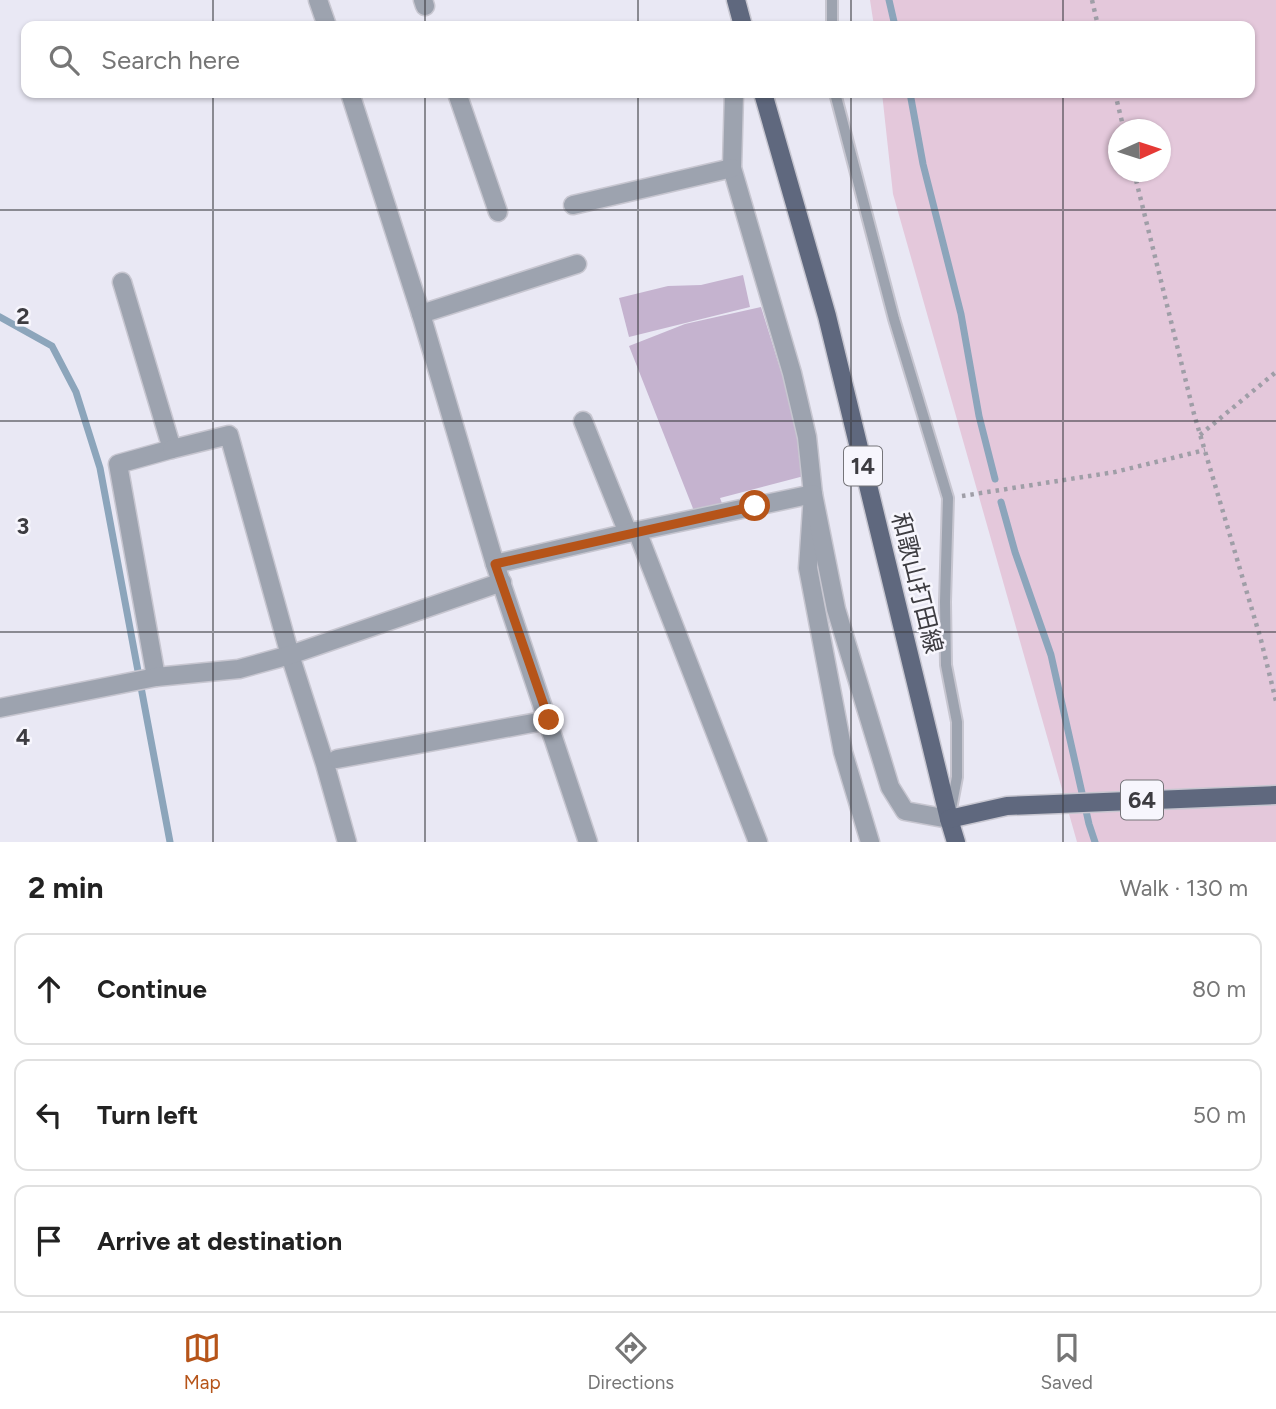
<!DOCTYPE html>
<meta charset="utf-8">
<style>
:root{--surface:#fff;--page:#f2f2f2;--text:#222;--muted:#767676;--line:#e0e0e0;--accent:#b65419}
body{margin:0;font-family:Figtree,"Noto Sans JP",sans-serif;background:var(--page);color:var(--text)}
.compass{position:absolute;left:1108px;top:119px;width:63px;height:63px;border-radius:50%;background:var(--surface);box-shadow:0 2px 5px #0004;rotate:87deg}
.stop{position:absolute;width:21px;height:21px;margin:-16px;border:5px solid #b65419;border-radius:50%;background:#fff}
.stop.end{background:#b65419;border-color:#fff;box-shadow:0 2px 7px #0008}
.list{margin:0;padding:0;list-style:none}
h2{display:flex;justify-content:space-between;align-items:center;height:91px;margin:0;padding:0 28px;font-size:30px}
h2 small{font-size:23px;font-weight:400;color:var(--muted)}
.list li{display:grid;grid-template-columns:46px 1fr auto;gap:21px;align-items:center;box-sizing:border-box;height:112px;margin:0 14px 14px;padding:0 14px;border:2px solid var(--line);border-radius:14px}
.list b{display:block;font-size:26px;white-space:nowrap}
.list em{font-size:23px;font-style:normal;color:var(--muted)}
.icon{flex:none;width:38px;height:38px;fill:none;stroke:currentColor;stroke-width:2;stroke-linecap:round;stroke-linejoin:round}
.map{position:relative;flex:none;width:1276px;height:842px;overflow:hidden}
.search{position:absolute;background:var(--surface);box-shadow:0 2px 5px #0004;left:21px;right:21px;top:21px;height:77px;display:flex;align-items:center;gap:18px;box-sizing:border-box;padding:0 24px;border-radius:14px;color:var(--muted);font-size:26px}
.sheet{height:469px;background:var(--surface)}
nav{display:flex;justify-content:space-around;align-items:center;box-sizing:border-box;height:98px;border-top:2px solid var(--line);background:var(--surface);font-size:19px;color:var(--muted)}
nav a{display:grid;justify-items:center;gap:4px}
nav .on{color:var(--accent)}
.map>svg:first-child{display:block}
.green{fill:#e4c8db;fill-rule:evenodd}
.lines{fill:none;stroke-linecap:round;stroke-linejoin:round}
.stream{stroke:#8ca5bb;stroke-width:7}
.building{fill:#c5b3cf}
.service-casing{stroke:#c7c6d0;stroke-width:14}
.minor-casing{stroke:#c7c6d0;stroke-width:21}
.primary-casing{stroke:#c7c6d0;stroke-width:21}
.path{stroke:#9f9ea7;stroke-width:4.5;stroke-dasharray:3.5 5;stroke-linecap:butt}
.service{stroke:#9da3af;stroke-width:10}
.minor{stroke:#9da3af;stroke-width:18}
.primary{stroke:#5f687e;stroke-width:18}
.route{stroke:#b65419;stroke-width:9}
.grid{fill:none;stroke:#3d3c41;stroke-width:2;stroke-opacity:0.55}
.labels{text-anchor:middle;stroke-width:5;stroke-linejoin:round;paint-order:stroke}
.shield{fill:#f7f6fd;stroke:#757479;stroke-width:2}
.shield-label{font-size:23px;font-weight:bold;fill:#3d3c41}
.street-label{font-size:24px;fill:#3d3c41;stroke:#f7f6fd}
.grid-label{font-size:23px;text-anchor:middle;font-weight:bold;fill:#3d3c41;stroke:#f7f6fd;stroke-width:5;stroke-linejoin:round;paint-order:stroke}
</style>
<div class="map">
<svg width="1276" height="842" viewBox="0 0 1276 842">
<rect width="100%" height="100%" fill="#e9e8f4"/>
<path class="green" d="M 870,0 L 1276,0 L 1276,842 L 1077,842 L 893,194 L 882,93 L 1250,93 L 1250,26 L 874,26 ZM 1118,130 L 1160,130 L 1160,172 L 1118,172 Z"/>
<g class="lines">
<g class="stream">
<polyline points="889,0 895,26"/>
<polyline points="910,93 923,164 961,314 979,416 995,479"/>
<polyline points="0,317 52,346 76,392 100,468 170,842"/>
<polyline points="1001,502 1015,552 1051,655 1089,824 1095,842"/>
</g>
</g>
<g class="building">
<polygon points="743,275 750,307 629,337 619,298 668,286 701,285"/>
<polygon points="761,307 790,400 804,476 720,498 723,506 694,511 629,346 685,324"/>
</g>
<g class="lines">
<defs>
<g id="service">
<polyline points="832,26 832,0"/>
<polyline points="835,93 894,319 948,498 945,602 946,665 957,722 957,777 951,809"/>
</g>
<g id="minor">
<polyline points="318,0 327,26"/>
<polyline points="423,0 425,6"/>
<polyline points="350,93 421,314 495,564 588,842"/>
<polyline points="457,93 498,212"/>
<polyline points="734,93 732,168 792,373 807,437 813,494 808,568 843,752 870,842"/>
<polyline points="573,205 732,168"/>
<polyline points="122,282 172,449 118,464 156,677"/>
<polyline points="421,314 577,264"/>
<polyline points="583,421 628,533"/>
<polyline points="172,449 229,435 290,655 325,764 347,842"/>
<polyline points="637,531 758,842"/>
<polyline points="495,564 637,531 813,494 836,609 890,787 905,811 949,819"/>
<polyline points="0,708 156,677 239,669 290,655 502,582"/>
<polyline points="337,759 549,720"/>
</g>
<g id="primary">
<polyline points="736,0 743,26"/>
<polyline points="763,93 827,316 949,819 956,842"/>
<polyline points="949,819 1007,806 1276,795"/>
</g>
</defs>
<use href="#service" class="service-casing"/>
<use href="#minor" class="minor-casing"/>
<use href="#primary" class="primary-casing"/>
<g class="path">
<polyline points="1092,0 1098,26"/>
<polyline points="1115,93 1124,130"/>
<polyline points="1134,172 1194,414 1261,640 1276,701"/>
<polyline points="1200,435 1276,372"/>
<polyline points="962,496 1115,472 1205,450"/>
</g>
<use href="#service" class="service"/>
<use href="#minor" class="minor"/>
<use href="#primary" class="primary"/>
</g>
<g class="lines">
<polyline class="route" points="549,720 495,564 755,506"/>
</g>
<path class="grid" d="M 213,0 L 213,26M 425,0 L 425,26M 638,0 L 638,26M 851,0 L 851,26M 1063,0 L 1063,26M 213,93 L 213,842M 425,93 L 425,842M 638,93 L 638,842M 851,93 L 851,842M 1063,93 L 1063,842M 0,210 L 1276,210M 0,421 L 1276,421M 0,632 L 1276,632"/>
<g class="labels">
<g class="shield">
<rect x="844" y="446.5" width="38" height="39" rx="5"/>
<rect x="1121" y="780.5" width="42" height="39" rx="5"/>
</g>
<g class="shield-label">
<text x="863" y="474">14</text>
<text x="1142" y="808">64</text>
</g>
<g class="street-label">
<text transform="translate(917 583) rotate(76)" y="8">和歌山打田線</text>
</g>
</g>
<g class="grid-label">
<text x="23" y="324">2</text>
<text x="23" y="534">3</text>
<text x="23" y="745">4</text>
</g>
</svg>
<svg class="compass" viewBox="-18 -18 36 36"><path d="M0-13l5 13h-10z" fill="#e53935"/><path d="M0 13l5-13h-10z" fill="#767676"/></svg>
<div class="stop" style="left:755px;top:506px"></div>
<div class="stop end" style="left:549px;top:720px"></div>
<div class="search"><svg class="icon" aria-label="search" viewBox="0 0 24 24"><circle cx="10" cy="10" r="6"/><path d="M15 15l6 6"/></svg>Search here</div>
</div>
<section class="sheet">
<h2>2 min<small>Walk · 130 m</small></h2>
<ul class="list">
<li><svg class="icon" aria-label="ahead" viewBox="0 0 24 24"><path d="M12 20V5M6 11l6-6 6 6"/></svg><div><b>Continue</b></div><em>80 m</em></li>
<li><svg class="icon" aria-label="left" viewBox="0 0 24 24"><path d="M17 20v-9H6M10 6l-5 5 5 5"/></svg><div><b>Turn left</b></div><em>50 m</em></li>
<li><svg class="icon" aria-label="arrive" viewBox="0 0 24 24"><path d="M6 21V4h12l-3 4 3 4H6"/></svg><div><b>Arrive at destination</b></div></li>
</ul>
</section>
<nav>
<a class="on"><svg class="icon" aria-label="map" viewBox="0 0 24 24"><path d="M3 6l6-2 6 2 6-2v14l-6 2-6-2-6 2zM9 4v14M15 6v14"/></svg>Map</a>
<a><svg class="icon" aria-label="directions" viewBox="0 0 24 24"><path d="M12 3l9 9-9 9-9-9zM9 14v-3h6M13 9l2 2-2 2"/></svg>Directions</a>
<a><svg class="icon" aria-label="saved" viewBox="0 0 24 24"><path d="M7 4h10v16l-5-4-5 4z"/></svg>Saved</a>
</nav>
